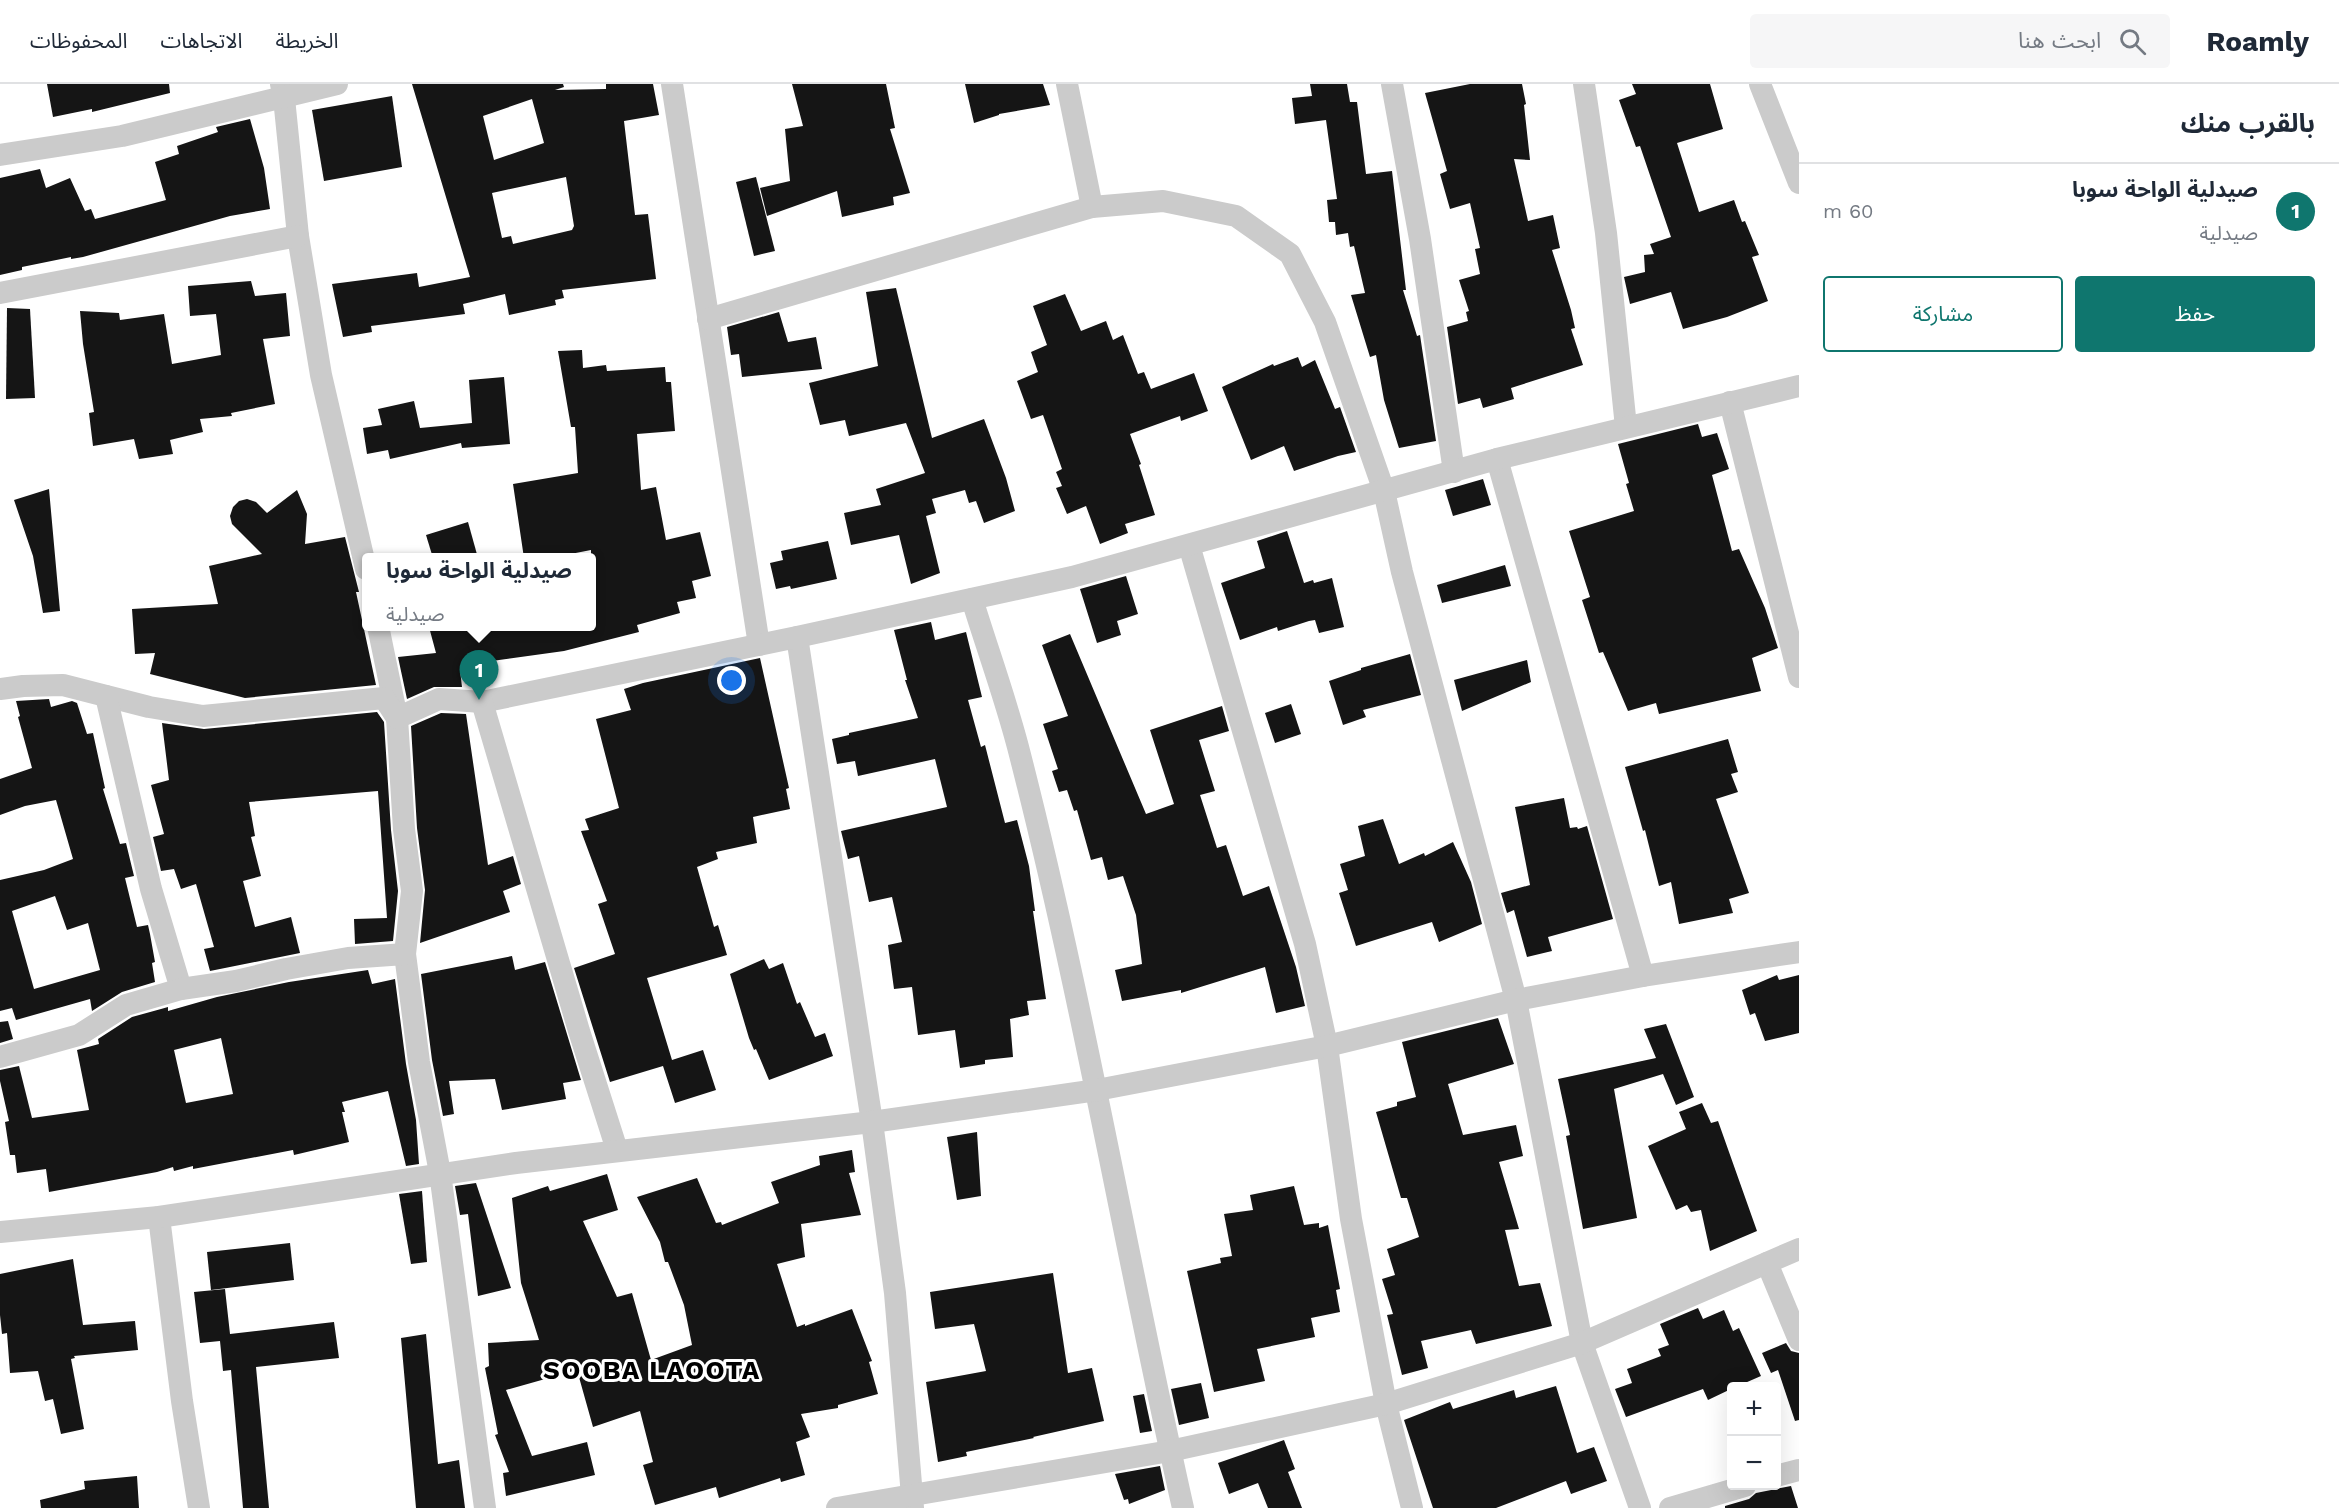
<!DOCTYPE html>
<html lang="ar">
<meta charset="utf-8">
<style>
:root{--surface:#fff;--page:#f6f6f7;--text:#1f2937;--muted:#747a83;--line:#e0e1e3;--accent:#0f766e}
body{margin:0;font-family:"Work Sans","Noto Sans Arabic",sans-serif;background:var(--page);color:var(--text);direction:rtl}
.controls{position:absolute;right:18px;bottom:18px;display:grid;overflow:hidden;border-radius:6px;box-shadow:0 6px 24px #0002}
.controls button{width:54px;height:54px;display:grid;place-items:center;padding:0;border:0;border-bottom:2px solid var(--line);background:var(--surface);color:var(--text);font:30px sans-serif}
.you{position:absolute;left:732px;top:597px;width:21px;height:21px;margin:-15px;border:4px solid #fff;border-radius:50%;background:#1a73e8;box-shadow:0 0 0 9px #1a73e833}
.badge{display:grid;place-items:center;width:39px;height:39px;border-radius:50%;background:var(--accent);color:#fff;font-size:20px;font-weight:700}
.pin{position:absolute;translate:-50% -50px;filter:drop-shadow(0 2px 3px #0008)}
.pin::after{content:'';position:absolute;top:32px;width:21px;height:18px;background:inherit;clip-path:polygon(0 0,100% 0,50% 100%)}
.popup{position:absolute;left:362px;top:469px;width:234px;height:78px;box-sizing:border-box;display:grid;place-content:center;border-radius:6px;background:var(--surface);filter:drop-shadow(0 2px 4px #0005);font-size:20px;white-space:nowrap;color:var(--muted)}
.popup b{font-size:22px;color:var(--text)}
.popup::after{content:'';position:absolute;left:50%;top:100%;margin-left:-12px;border:12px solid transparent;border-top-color:var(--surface)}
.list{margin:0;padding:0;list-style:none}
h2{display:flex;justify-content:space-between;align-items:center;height:78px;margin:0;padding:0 24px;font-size:26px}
h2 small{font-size:20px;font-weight:400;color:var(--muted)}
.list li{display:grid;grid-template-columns:39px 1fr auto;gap:18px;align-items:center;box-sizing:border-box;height:96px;padding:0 24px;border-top:2px solid var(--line)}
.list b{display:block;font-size:22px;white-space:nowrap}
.list p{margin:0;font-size:20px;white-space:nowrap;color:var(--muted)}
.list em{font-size:20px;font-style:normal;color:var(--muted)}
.actions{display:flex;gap:12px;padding:18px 24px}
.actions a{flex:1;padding:14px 0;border:2px solid var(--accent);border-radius:6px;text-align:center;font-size:21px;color:var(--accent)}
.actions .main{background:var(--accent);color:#fff}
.icon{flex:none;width:33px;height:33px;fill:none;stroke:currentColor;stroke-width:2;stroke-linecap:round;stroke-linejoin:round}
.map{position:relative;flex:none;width:1799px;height:1424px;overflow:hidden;direction:ltr}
header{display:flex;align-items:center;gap:36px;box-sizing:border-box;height:84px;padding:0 30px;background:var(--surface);border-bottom:2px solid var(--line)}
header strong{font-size:28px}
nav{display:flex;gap:33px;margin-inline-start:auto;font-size:21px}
.search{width:420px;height:54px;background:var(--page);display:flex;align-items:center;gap:15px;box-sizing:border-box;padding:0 21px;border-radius:6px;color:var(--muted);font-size:22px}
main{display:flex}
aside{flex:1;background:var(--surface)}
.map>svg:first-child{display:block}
.building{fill:#151515;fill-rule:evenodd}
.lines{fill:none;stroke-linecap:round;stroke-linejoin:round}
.street{stroke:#cbcbcb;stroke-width:22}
.labels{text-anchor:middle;stroke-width:6;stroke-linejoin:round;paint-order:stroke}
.district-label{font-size:26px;font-weight:bold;letter-spacing:1.5px;fill:#000;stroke:#fff}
</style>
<header>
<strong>Roamly</strong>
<div class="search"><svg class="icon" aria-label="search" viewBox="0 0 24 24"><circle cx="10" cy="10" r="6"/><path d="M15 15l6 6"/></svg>ابحث هنا</div>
<nav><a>الخريطة</a><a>الاتجاهات</a><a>المحفوظات</a></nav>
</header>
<main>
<aside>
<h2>بالقرب منك<small></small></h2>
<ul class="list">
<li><span class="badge">1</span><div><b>صيدلية الواحة سوبا</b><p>صيدلية</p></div><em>60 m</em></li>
</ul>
<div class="actions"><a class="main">حفظ</a><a>مشاركة</a></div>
</aside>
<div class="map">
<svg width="1799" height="1424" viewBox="0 0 1799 1424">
<rect width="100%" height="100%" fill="#fff"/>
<g class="building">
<polygon points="47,0 169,0 170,9 92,28 92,25 53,33"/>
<path d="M 412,0 L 563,0 L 564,3 L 555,6 L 606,5 L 606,0 L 653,0 L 659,31 L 624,37 L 635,131 L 648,130 L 656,195 L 562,206 L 564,214 L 555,216 L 556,221 L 509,231 L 505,210 L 463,220 L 465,230 L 371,242 L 372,248 L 343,253 L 332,200 L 417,189 L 419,203 L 470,193 ZM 532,15 L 544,59 L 494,76 L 483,32 ZM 566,93 L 574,142 L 572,146 L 513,160 L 511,152 L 502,154 L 492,109 Z"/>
<polygon points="792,0 886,0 895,44 890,45 910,109 893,113 894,121 842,133 837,107 767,132 760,104 790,97 785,45 803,42"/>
<polygon points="965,0 1043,0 1050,21 999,30 999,31 974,39"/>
<polygon points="1310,0 1347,0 1350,18 1357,18 1366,90 1392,87 1406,206 1403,206 1417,252 1420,251 1436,357 1399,364 1398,361 1384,316 1376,271 1370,273 1351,211 1365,209 1354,162 1350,163 1348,149 1336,151 1335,138 1329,138 1327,116 1337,115 1326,36 1295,40 1292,14 1312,12"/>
<polygon points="1470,0 1522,0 1526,20 1524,21 1530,76 1514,75 1528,137 1553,131 1560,164 1552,166 1571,226 1575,244 1571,245 1583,281 1511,304 1514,315 1483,324 1480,314 1458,320 1447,243 1468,237 1466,228 1469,227 1459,196 1480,190 1475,165 1480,164 1470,119 1450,125 1440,90 1447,87 1425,9"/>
<polygon points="1632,0 1710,0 1723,45 1677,59 1699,128 1734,116 1742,138 1745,137 1759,171 1752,173 1768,217 1727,233 1683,245 1671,208 1630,220 1624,193 1645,188 1644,171 1654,170 1650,160 1671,153 1640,62 1636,63 1619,16 1636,10"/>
<polygon points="392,12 402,83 324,97 312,26"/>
<polygon points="250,35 264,84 270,125 230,132 83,173 71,175 71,173 22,183 22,186 0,191 0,94 40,85 46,104 70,94 85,127 91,125 95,135 166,116 155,78 179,70 177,62 218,48 216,43"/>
<polygon points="756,93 775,167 754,172 736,98"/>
<polygon points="251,197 255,212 286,209 290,252 263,255 275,320 231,329 232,332 200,335 203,348 170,356 173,370 139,375 134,355 93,362 89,329 94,328 83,260 80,227 119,229 120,236 164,230 172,280 221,271 216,230 190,232 188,202"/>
<polygon points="896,204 932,354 984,335 1006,394 1015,427 984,439 976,417 969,419 965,406 932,415 936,429 926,432 940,489 911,500 899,451 851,461 844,429 881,421 876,405 925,389 906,339 849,352 845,336 820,341 809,299 878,282 866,208"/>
<polygon points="1065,210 1081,247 1106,237 1113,256 1123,251 1138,290 1144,288 1151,305 1194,289 1208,327 1181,337 1180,332 1130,350 1141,380 1139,381 1155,431 1125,440 1128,449 1100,460 1086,422 1067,430 1056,404 1062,402 1056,388 1062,385 1043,331 1031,335 1017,297 1038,288 1031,268 1047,261 1033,222"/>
<polygon points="7,224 30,225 35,314 6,315"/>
<polygon points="779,228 788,258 816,253 822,285 742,293 739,270 731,271 727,243"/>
<polygon points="582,266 583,284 606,281 607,287 665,283 666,298 671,298 675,347 637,350 641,406 656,403 666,456 700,448 711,492 692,497 696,514 677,518 680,529 637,541 639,548 564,567 470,580 471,584 460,586 462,603 434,603 407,615 398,573 436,569 429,543 591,543 591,466 550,474 524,474 513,400 578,389 575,343 571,343 558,267"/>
<polygon points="1298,273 1302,283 1315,276 1335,325 1340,323 1356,368 1338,372 1294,387 1284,362 1251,376 1222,303 1273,280 1274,282"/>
<polygon points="504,293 510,360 462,364 461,359 390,375 388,366 367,370 363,344 382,341 378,325 414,317 420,344 472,339 469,296"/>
<polygon points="1698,340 1702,353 1717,349 1729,385 1712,391 1732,467 1739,465 1765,524 1778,564 1752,574 1761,607 1659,630 1656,619 1628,627 1603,568 1599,569 1582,516 1590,513 1569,447 1634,427 1626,400 1629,399 1618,360"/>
<polygon points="1483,395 1491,421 1453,432 1445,406"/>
<polygon points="49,405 60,527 43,529 33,472 14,416"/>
<polygon points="297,406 307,430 305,460 345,453 359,508 356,508 376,601 245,614 150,590 155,569 135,570 132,525 218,520 209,482 262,470 232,440 230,432 233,423 239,417 247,415 256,418 267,429"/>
<polygon points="468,438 478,474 433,474 426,451"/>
<polygon points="1287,447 1304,499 1313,496 1314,499 1332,494 1344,543 1319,549 1315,536 1309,537 1278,547 1277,543 1240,556 1221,499 1265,484 1257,457"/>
<polygon points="828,457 837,495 791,505 790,502 776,505 770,479 783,476 781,467"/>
<polygon points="1505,481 1511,502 1442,519 1437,501"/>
<polygon points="1126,492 1138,530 1117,537 1121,551 1097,559 1080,505"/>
<polygon points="931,538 935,556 966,548 982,613 968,616 981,663 985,661 1005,739 1017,736 1029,782 1035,827 1033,827 1046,915 1027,917 1029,931 1010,935 1013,973 985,976 985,980 960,984 955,946 918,951 912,903 894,905 888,861 902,858 892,813 869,818 859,772 848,775 841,747 947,723 935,675 858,692 855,677 837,680 832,655 849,651 849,649 918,634 905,596 907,596 894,546"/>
<polygon points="1070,550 1146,730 1174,720 1150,646 1222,622 1229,647 1199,656 1215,707 1200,711 1217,764 1226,761 1243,812 1269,802 1296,883 1305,922 1276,929 1265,883 1181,909 1181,906 1122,917 1115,886 1142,880 1136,831 1123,792 1108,796 1102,773 1091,776 1077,726 1074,727 1067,706 1059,708 1052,687 1058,685 1043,640 1068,632 1042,561"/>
<polygon points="1410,570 1421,611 1363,626 1366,633 1343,641 1329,597 1361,586 1361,584"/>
<polygon points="760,574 789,704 786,705 790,725 753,733 757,759 716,768 718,775 697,783 714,843 718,841 727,871 647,894 672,976 703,966 716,1006 675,1019 663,982 610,998 574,884 615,870 598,820 607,817 581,747 589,746 585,735 619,724 596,635 631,626 624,605 643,599"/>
<polygon points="1527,576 1531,598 1462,627 1454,596"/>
<path d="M 49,615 L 51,623 L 72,617 L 77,619 L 87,650 L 93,649 L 105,704 L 103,705 L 120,760 L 126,759 L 134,792 L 125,794 L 137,843 L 148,841 L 150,850 L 155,878 L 152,879 L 155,898 L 122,908 L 92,927 L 90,915 L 16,936 L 12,924 L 0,927 L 0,796 L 44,786 L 73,775 L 56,716 L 25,722 L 0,731 L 0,695 L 32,684 L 18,633 L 20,632 L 16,617 ZM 55,812 L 67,846 L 88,839 L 100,886 L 34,905 L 12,827 Z"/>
<polygon points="1291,620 1301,650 1275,659 1265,629"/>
<polygon points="377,628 384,638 391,746 398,807 393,857 355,860 354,835 387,834 378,707 249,718 255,752 251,753 261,792 243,797 255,843 291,833 300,869 210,887 204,865 214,863 196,800 181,805 174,785 161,787 153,753 164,750 151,701 169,696 162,639 204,645"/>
<polygon points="441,629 466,630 488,781 513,772 521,800 503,807 510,828 420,859 425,806 417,744 411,642"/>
<polygon points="1728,655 1738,688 1731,690 1738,708 1716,715 1749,809 1729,815 1733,829 1679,840 1671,798 1659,802 1645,746 1643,747 1625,683"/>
<polygon points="1564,714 1570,744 1577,743 1578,745 1587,742 1613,835 1548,853 1552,867 1527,873 1514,826 1507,829 1501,809 1530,801 1515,723"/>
<polygon points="1383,735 1399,780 1424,769 1425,772 1453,758 1471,798 1482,840 1439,858 1432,838 1356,862 1339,809 1348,806 1340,780 1365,772 1358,742"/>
<polygon points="512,872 515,886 545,878 581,996 563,999 566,1015 502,1026 495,995 449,997 454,1030 443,1032 432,976 421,890"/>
<polygon points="764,875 769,885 783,879 797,920 800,918 815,953 825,949 833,972 769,996 756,965 754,966 749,954 730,890"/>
<path d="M 368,886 L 372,900 L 395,895 L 406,980 L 416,1036 L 419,1080 L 406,1082 L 388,1007 L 342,1018 L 345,1028 L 342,1028 L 349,1058 L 294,1071 L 293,1066 L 193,1085 L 193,1082 L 174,1087 L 173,1083 L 157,1088 L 49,1108 L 46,1085 L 17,1089 L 15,1071 L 10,1071 L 5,1038 L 9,1037 L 0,997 L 0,986 L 19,982 L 32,1034 L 89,1026 L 77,966 L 99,960 L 98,955 L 132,933 L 161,925 L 168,923 L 168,927 L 217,913 L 289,898 ZM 221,954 L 233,1010 L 186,1019 L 174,966 Z"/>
<polygon points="1777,891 1779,896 1799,891 1799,949 1765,957 1755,929 1750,931 1742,906"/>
<polygon points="1498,934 1514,980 1448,1000 1463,1051 1516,1041 1523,1072 1499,1078 1519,1145 1505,1146 1519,1202 1540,1199 1552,1242 1476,1260 1471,1246 1421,1257 1428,1284 1402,1291 1387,1231 1393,1230 1382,1195 1395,1191 1387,1165 1419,1153 1407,1114 1401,1114 1376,1028 1397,1022 1397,1018 1416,1013 1402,958"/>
<polygon points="8,937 13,955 0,959 0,938"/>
<polygon points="1666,940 1694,1013 1676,1021 1663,990 1614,1005 1637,1134 1583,1145 1566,1052 1570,1051 1558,995 1656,974 1644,945"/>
<polygon points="1702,1019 1711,1039 1718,1037 1757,1147 1710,1167 1701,1126 1691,1128 1687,1121 1676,1126 1648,1062 1686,1045 1679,1028"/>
<polygon points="977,1048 981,1112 957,1116 947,1053"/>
<polygon points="852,1066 855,1088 849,1089 861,1131 801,1140 805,1173 777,1180 797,1243 805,1240 805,1242 852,1225 872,1277 869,1278 878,1310 838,1321 838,1324 801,1330 810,1353 796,1358 805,1391 781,1398 780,1394 719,1414 716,1403 655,1421 643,1381 653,1378 640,1327 593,1343 577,1286 506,1306 532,1372 587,1358 595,1391 506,1412 503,1389 509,1388 495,1351 498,1350 485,1284 489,1282 488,1259 539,1256 521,1199 512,1114 548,1102 550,1107 607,1090 618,1126 583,1137 617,1213 632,1209 651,1276 692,1261 684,1221 668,1178 665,1178 660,1158 637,1113 697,1094 716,1139 721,1138 722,1141 779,1119 771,1098 820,1081 819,1072"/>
<polygon points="476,1099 511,1204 478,1212 468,1130 460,1131 455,1102"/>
<polygon points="1294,1102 1304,1141 1319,1139 1319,1144 1328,1141 1340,1205 1336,1206 1340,1228 1311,1234 1315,1253 1257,1265 1265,1297 1214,1308 1187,1187 1221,1179 1220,1174 1232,1172 1224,1130 1253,1126 1250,1111"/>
<polygon points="422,1107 427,1178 411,1180 399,1110"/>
<polygon points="290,1159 294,1196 211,1206 207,1168"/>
<polygon points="73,1175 83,1241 135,1237 138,1266 74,1272 75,1274 71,1275 84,1345 61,1350 53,1315 45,1317 38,1287 10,1289 7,1249 2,1250 0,1231 0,1190"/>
<polygon points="1053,1189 1068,1289 1092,1284 1104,1337 1033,1353 1034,1354 966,1368 967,1372 938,1378 926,1298 986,1287 974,1240 935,1245 930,1208"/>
<polygon points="225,1205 230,1250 334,1238 339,1274 256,1283 269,1424 243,1424 231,1286 223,1287 220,1257 200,1259 194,1208"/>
<polygon points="1698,1224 1703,1235 1724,1226 1733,1247 1739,1244 1761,1292 1738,1302 1731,1302 1731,1305 1708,1316 1703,1305 1626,1333 1615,1305 1632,1299 1627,1285 1661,1272 1658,1265 1669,1261 1660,1240"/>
<polygon points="426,1250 438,1380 459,1376 465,1424 416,1424 401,1254"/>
<polygon points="1786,1259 1791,1267 1799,1269 1799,1336 1795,1337 1778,1286 1771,1289 1762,1269"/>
<polygon points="1201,1299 1209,1334 1179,1341 1171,1305"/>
<polygon points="1556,1302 1577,1369 1594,1363 1607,1397 1571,1410 1566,1397 1496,1424 1433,1424 1404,1336 1450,1318 1453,1325 1514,1306 1516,1314"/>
<polygon points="1144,1310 1152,1347 1140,1349 1133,1312"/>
<polygon points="1284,1356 1295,1385 1288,1388 1302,1424 1268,1424 1258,1399 1229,1410 1218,1379"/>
<polygon points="1160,1382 1165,1406 1129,1420 1128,1415 1124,1416 1115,1390"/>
<polygon points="137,1392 139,1424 41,1424 40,1416 85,1405 84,1397"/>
<polygon points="1791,1402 1798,1424 1725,1424 1725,1422 1749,1415 1756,1409"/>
</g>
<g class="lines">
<g class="street">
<polyline points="281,0 284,14 298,152 321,291 366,485"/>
<polyline points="672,0 759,561"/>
<polyline points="1067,0 1092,123"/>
<polyline points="1392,0 1420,155 1454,388"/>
<polyline points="1584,0 1606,149 1626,343"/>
<polyline points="1760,0 1799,99"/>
<polyline points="0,71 122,52 337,0"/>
<polyline points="0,209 298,152"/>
<polyline points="708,235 1092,123 1163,117 1236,132 1290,170 1325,238 1384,407 1402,488 1516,916 1582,1259 1640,1424"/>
<polyline points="1730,318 1799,593"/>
<polyline points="1497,375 1643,892"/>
<polyline points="1189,461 1305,860 1327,962 1351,1135 1386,1320 1412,1424"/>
<path d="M 972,515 C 987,564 1005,613 1018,663 C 1083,915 1126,1171 1183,1424"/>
<polyline points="378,542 397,634 404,745 412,807 405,870 419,978 440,1089 485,1424"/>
<polyline points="797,553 872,1038 895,1209 913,1424"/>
<polyline points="0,605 23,602 63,601 149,623 203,632 384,614 397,634 439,615 482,618 797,553 1072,493 1497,375 1799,302"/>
<polyline points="106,612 151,805 181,905"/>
<polyline points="482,618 579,947 617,1066"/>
<polyline points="0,973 79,951 126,921 181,905 236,897 286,885 348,874 405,870"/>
<polyline points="159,1133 182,1317 199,1424"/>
<polyline points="0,1148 159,1133 516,1079 872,1038 1097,1006 1327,962 1516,916 1643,892 1799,868"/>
<polyline points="1767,1179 1799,1256"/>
<polyline points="1776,1392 1799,1386"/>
<polyline points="837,1424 1170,1367 1386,1320 1582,1259 1799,1165"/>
<polyline points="1670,1424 1745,1402"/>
</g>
</g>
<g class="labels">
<g class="district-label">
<text x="652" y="1295">SOOBA LAOOTA</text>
</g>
</g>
</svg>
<div class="controls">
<button>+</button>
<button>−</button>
</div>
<div class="you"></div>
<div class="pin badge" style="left:479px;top:616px">1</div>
<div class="popup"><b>صيدلية الواحة سوبا</b>صيدلية</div>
</div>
</main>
